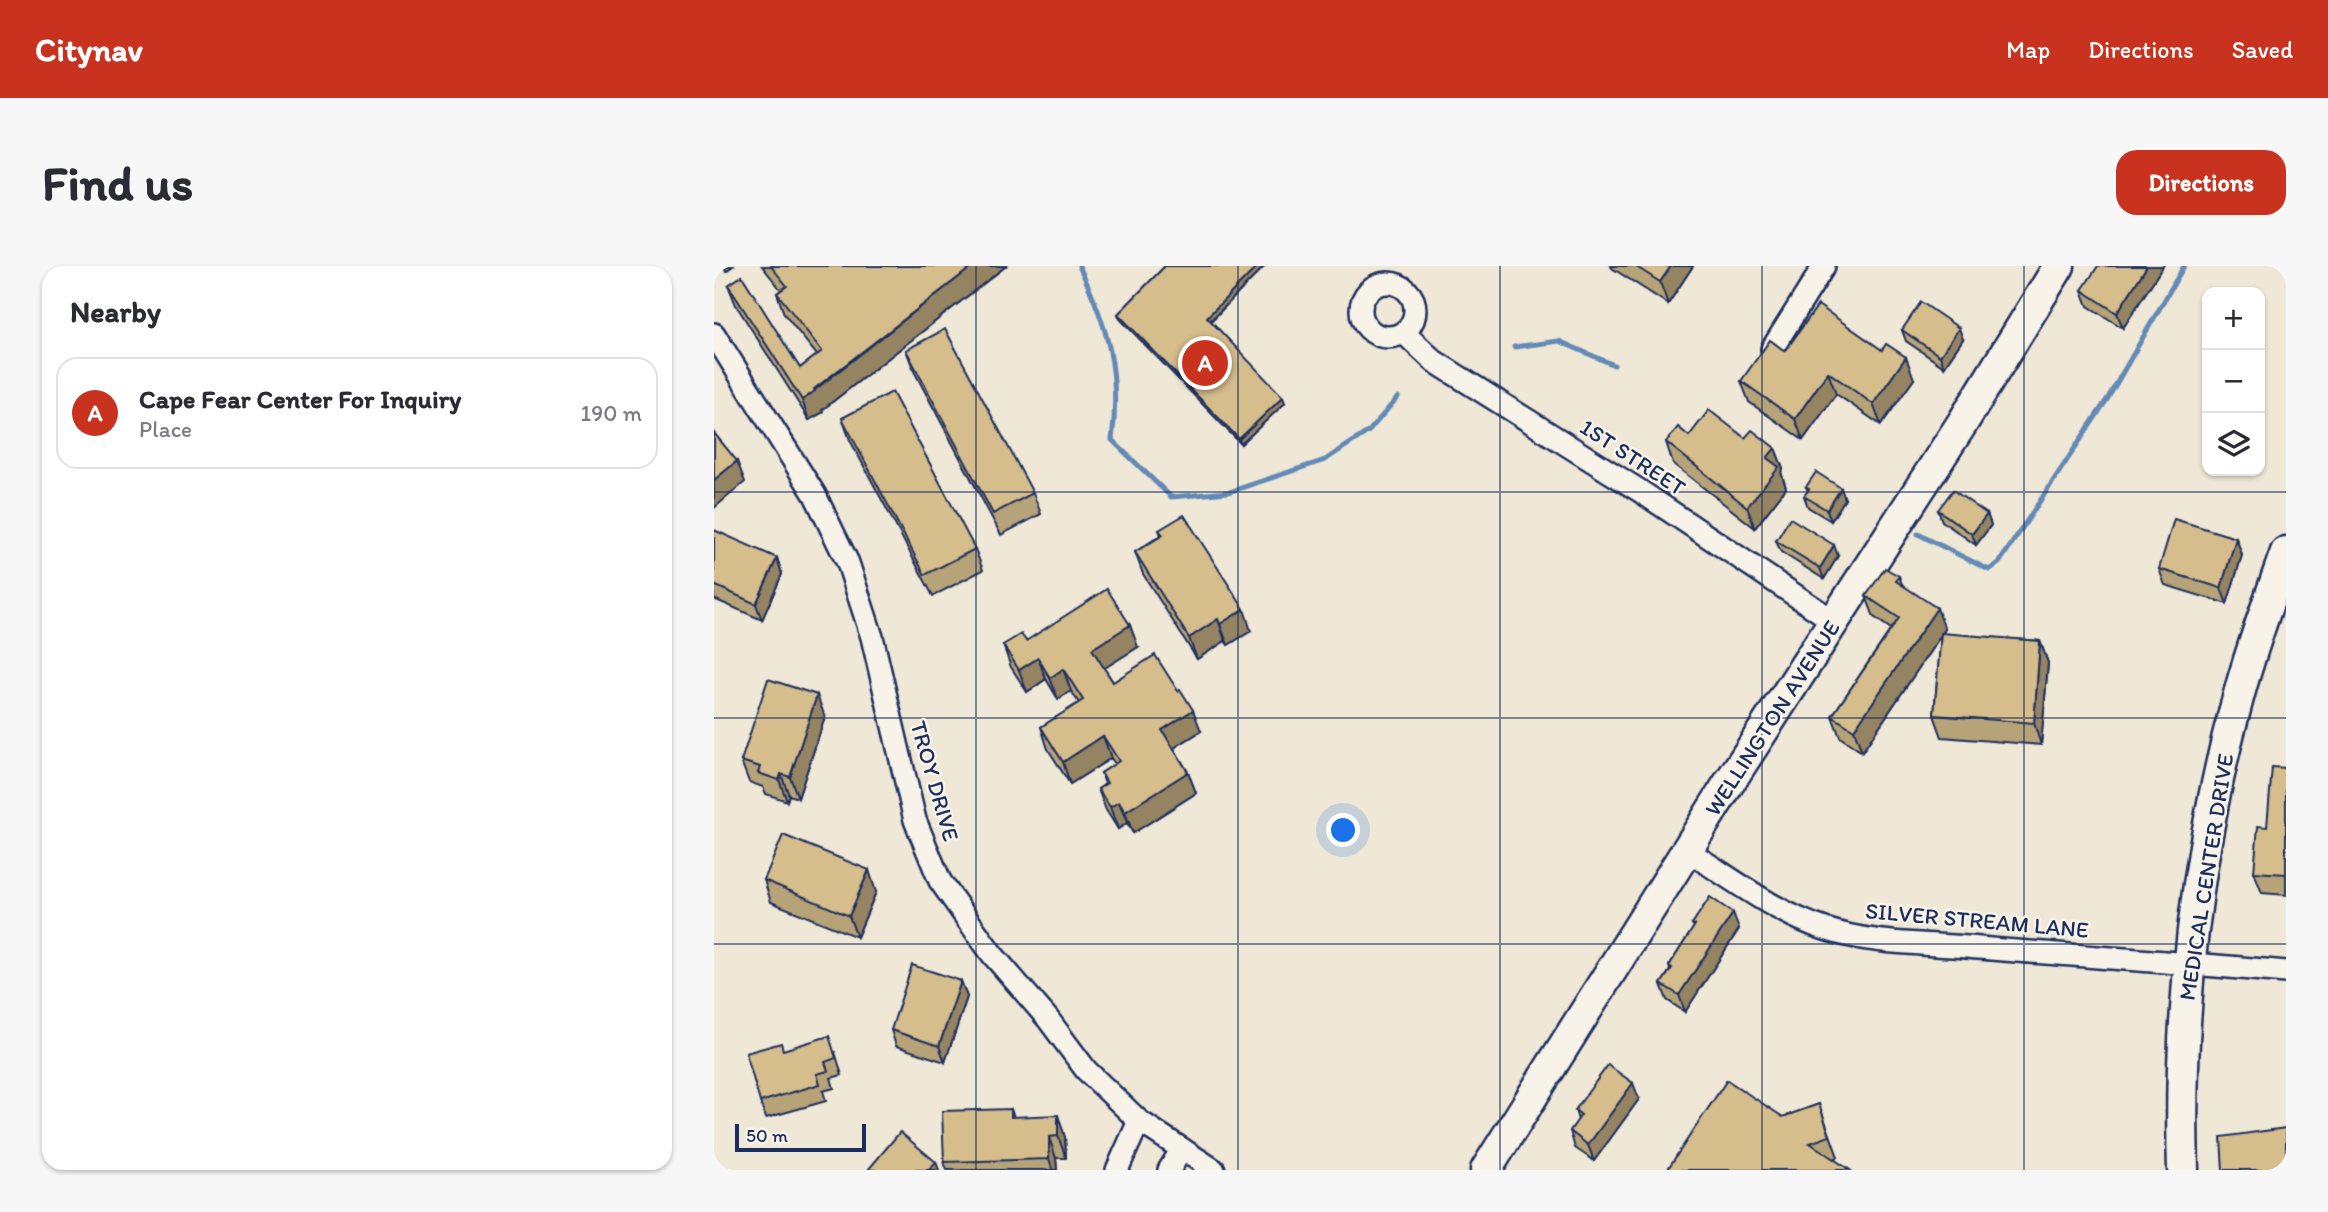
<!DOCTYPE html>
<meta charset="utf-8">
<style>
:root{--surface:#fff;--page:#f7f7f7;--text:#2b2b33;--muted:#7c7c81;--line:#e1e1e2;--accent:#c8321e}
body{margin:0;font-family:Itim,sans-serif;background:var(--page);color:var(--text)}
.controls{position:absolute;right:21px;top:21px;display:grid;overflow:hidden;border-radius:14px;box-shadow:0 2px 5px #0004}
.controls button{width:63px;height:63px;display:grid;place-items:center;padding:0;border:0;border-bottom:2px solid var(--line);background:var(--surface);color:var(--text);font:35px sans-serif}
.scale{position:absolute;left:21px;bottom:18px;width:131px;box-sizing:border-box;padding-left:7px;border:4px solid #1b2f5e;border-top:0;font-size:19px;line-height:24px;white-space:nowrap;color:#1b2f5e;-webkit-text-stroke:5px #f7f3e8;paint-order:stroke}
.you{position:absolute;left:630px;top:565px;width:24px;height:24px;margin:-18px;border:5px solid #fff;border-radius:50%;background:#1a73e8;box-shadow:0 0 0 10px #1a73e833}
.badge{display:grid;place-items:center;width:46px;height:46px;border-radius:50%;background:var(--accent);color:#fff;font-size:23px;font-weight:700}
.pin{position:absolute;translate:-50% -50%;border:4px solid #fff;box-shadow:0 2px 7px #0006}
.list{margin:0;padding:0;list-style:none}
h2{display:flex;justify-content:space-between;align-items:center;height:91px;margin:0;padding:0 28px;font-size:30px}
h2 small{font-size:23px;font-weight:400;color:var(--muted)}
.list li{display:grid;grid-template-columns:46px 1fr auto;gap:21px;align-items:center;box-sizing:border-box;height:112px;margin:0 14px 14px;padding:0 14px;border:2px solid var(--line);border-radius:21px}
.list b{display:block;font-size:26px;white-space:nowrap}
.list p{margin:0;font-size:23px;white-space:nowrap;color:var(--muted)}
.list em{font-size:23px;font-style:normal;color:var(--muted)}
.icon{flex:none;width:38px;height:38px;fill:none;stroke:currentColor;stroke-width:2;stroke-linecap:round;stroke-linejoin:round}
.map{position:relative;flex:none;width:1572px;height:904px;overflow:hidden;border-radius:21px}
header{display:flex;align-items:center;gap:42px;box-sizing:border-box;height:98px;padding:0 35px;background:var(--accent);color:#fff}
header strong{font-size:33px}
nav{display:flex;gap:38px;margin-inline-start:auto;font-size:24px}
.intro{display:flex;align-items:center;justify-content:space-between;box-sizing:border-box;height:168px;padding:0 42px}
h1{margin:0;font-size:49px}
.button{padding:18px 32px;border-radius:21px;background:var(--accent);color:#fff;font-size:24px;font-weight:700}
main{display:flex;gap:42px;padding:0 42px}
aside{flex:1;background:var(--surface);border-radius:21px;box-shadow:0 2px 5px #0004}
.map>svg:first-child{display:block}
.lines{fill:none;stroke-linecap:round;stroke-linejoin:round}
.stream{stroke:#638ab6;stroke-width:5}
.street-casing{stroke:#1b2f5e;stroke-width:26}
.secondary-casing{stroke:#1b2f5e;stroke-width:35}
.street{stroke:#f7f3e8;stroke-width:21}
.secondary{stroke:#f7f3e8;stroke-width:30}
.wall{fill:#b7a378;stroke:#1b2f5e;stroke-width:2}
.shaded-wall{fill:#958462;stroke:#1b2f5e;stroke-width:2}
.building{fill:#d5bd8c;stroke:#1b2f5e;stroke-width:2}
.grid{fill:none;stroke:#1b2f5e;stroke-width:2;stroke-opacity:0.55}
.labels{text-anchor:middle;stroke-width:5;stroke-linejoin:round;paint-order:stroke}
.street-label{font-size:23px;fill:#1b2f5e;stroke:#f7f3e8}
</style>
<header>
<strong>Citynav</strong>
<nav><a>Map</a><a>Directions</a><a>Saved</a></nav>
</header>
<div class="intro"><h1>Find us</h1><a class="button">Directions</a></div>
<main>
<aside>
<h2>Nearby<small></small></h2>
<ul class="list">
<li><span class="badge">A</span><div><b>Cape Fear Center For Inquiry</b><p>Place</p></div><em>190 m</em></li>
</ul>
</aside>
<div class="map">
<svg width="1572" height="904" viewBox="0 0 1572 904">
<rect width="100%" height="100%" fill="#f0e8d6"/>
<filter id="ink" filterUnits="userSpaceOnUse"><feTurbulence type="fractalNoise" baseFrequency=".0143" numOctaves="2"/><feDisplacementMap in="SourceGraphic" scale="14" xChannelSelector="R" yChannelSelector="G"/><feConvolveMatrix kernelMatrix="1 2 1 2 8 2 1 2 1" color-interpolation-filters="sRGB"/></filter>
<g filter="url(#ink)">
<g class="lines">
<g class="stream">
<path d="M 365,0 C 394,60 407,107 398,174 L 457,231 L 515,226 L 611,194 L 655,165 L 684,131"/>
<polyline points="800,81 845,75 900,99"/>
<polyline points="1204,268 1275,304 1285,297 1394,132 1470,0"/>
</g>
<defs>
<g id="street">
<circle cx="674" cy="44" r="27"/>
<polyline points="690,67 720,95 926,225 1121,356"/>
<polyline points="0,68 101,229 134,297 158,371 201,554 226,615 278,688 334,753 372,804 425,855 500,904"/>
<polyline points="1058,83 1110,0"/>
<path d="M 972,584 C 1016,611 1061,647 1111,663 C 1155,678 1206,677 1253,681 C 1359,690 1466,696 1572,706"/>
<polyline points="403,904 425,855"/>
<polyline points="455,904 468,883"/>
</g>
<g id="secondary">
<polyline points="772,904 1015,517 1249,156 1345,0"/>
<path d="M 1469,904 C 1464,748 1482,582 1524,432 C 1537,382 1555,334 1572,286"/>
</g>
</defs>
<use href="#street" class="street-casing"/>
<use href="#secondary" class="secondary-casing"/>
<use href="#street" class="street"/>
<use href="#secondary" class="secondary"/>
</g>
<g class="wall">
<polygon points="48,0 292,0 108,144 109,146 95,154 22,39 14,19 86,102 103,89 70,48 63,27 67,24"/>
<polygon points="451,0 551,0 497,55 571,137 527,178 406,53 404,48"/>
<polygon points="897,0 979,0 954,38 898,2"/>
<polygon points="1449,0 1409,62 1374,40 1368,24"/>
<polygon points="1188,64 1249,73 1230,101 1192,75"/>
<polygon points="192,84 319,227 327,248 287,269 200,105"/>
<polygon points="1071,85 1200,113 1167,159 1122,128 1089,174 1035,136 1027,115"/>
<polygon points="128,152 261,283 269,304 219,330 136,174"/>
<polygon points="975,170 1031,172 1061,182 1069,203 1067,206 1072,222 1041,262 959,198 952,176"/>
<polygon points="1092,221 1131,233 1117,255 1094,241 1090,230 1094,225"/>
<polygon points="1224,244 1273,248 1277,259 1262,279 1228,255"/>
<polygon points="445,264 537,365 514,379 511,375 483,393 429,308 421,286 447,269"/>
<polygon points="0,265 63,292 68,308 48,354 0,333"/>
<polygon points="1522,272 1528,289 1513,338 1451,319 1445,303"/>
<polygon points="1062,275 1124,290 1110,313 1067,286"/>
<polygon points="1185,310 1188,318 1231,363 1228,368 1326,375 1334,397 1327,479 1228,471 1220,449 1227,369 1148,486 1126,471 1118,450 1177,363 1160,351 1152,330"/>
<polygon points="312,375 424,381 390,402 399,416 487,465 460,482 474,506 482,527 419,567 413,557 404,563 392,544 384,523 391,518 387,507 401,498 397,492 356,518 334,483 327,461 365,437 357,425 344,433 332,413 313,426 297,401 289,379"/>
<polygon points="111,451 84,532 75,529 73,535 52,528 49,521 35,516 27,495"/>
<polygon points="1572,502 1572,629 1548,627 1540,606"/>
<polygon points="50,614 162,626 143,671 57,636"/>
<polygon points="1019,647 1025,663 971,746 953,734 947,718 956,704 955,700 980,661 978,658"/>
<polygon points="247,715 253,731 231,796 182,780 177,764"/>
<polygon points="69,784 121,786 128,809 117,812 120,822 109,825 112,835 52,852 46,836"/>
<polygon points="925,833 880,895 861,882 856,865 864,854 861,844"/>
<polygon points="1105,838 1124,891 1119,893 953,904 1069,851"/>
<polygon points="297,843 300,851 351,871 352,892 342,892 343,904 233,904 230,896"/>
</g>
<g class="shaded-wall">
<polygon points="10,0 19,0 12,5"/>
<polygon points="259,0 292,0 108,144 109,146 95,154 88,134"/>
<polygon points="544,0 551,0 495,56 493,51"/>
<polygon points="957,0 979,0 954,38 946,16"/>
<polygon points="1433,0 1449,0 1409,62 1403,47"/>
<polygon points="1245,62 1249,73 1230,101 1226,90"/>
<polygon points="1192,91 1200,113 1167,159 1159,138"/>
<polygon points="1114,106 1122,128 1089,174 1081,153"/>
<polygon points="569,131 571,137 527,178 525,173"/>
<polygon points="1061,182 1069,203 1067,206 1072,222 1041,262 1033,241 1053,192"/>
<polygon points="23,195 31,216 0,242 0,214"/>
<polygon points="1127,222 1131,233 1117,255 1113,244"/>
<polygon points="1273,248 1277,259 1262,279 1258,268"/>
<polygon points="1522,272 1528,289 1513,338 1507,322"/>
<polygon points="1120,279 1124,290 1110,313 1106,302"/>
<polygon points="63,292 68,308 48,354 42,338"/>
<polygon points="1223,342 1231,363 1148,486 1140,464"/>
<polygon points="530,343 537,365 514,379 506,358"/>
<polygon points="504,353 511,375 483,393 475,372"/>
<polygon points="416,359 424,381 386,405 378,383"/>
<polygon points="1326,375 1334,397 1327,479 1320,457"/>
<polygon points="324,392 332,413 313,426 305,404"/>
<polygon points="349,403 357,425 344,433 336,412"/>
<polygon points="103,429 111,451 84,532 76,511"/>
<polygon points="479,444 487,465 455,485 448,464"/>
<polygon points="389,470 397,492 356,518 349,496"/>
<polygon points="474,506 482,527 419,567 411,546"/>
<polygon points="67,508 75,529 73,535 65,514"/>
<polygon points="405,536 413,557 404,563 396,541"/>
<polygon points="155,604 162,626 143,671 135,650"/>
<polygon points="1019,647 1025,663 971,746 965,729"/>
<polygon points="247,715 253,731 231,796 225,780"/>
<polygon points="919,817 925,833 880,895 874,879"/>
<polygon points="344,849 351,871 352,892 344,870"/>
<polygon points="335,871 342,892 343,904 339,904 335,893"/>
<polygon points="222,896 225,904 215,904"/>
</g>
<g class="building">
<polygon points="57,0 259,0 100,123 101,125 88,134 14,19 28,10 86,102 108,85 63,27 73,20"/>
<polygon points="451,0 544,0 493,51 569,131 525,173 404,48"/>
<polygon points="921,0 957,0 946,16"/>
<polygon points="1384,0 1433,0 1403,47 1368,24"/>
<polygon points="1207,36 1245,62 1226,90 1188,64"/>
<polygon points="1104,39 1168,84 1172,78 1192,91 1159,138 1114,106 1081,153 1027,115 1056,74 1071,85"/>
<polygon points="231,63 319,227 279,248 192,84"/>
<polygon points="178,126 261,283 211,309 128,152"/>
<polygon points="995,144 1031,172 1038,164 1061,182 1053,192 1065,201 1033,241 952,176 964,161 975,170"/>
<polygon points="0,167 23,195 0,214"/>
<polygon points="1102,206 1127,222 1113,244 1090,230 1095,223 1092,221"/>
<polygon points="1239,224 1273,248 1258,268 1224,244"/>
<polygon points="470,249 530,343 506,358 504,353 475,372 421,286 449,269 445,264"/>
<polygon points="1076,252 1120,279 1106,302 1062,275"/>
<polygon points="1460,253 1522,272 1507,322 1445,303"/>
<polygon points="0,264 63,292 42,338 0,319"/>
<polygon points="1171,302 1185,310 1182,315 1223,342 1140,464 1118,450 1185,352 1152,330"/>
<polygon points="393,323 416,359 378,383 399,416 441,389 464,425 466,423 479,444 448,464 474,506 411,546 405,536 396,541 384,523 393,517 387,507 405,495 389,470 349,496 327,461 369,434 349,403 336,412 324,392 305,404 289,379 307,368 312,375"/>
<polygon points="1227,367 1326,375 1320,457 1220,449"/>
<polygon points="54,413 103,429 76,511 67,508 65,514 44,507 46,501 27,495"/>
<polygon points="1558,501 1572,502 1572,608 1540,606 1544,560 1553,561"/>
<polygon points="69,569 155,604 135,650 50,614"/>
<polygon points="996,631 1019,647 965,729 947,718 958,702 955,700 981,659 978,658"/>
<polygon points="198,699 247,715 225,780 177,764"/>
<polygon points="115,770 122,792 111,796 114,805 103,808 106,818 46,836 32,787 67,777 69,784"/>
<polygon points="894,799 919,817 874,879 856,865 867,849 861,844"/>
<polygon points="1013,814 1069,851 1105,838 1116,870 1096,877 1136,904 953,904"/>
<polygon points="297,843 297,851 344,849 344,870 335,871 335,893 230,896 228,845"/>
<polygon points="1572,862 1572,904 1509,904 1507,871"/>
<polygon points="186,866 222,896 215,904 154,904"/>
</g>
</g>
<path class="grid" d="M 262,0 L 262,904M 524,0 L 524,904M 786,0 L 786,904M 1048,0 L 1048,904M 1310,0 L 1310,904M 0,226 L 1572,226M 0,452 L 1572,452M 0,678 L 1572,678"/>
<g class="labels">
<g class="street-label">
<text transform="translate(919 191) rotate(33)" y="8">1ST STREET</text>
<text transform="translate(1058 452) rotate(-57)" y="8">WELLINGTON AVENUE</text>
<text transform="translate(221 515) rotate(74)" y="8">TROY DRIVE</text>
<text transform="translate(1492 611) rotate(-81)" y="8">MEDICAL CENTER DRIVE</text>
<text transform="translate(1263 654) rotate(5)" y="8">SILVER STREAM LANE</text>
</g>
</g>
</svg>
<div class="controls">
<button>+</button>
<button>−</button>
<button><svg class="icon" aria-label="layers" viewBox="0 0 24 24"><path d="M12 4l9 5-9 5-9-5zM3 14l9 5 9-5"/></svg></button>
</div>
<div class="scale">50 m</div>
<div class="you"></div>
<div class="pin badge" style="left:491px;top:97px">A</div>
</div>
</main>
